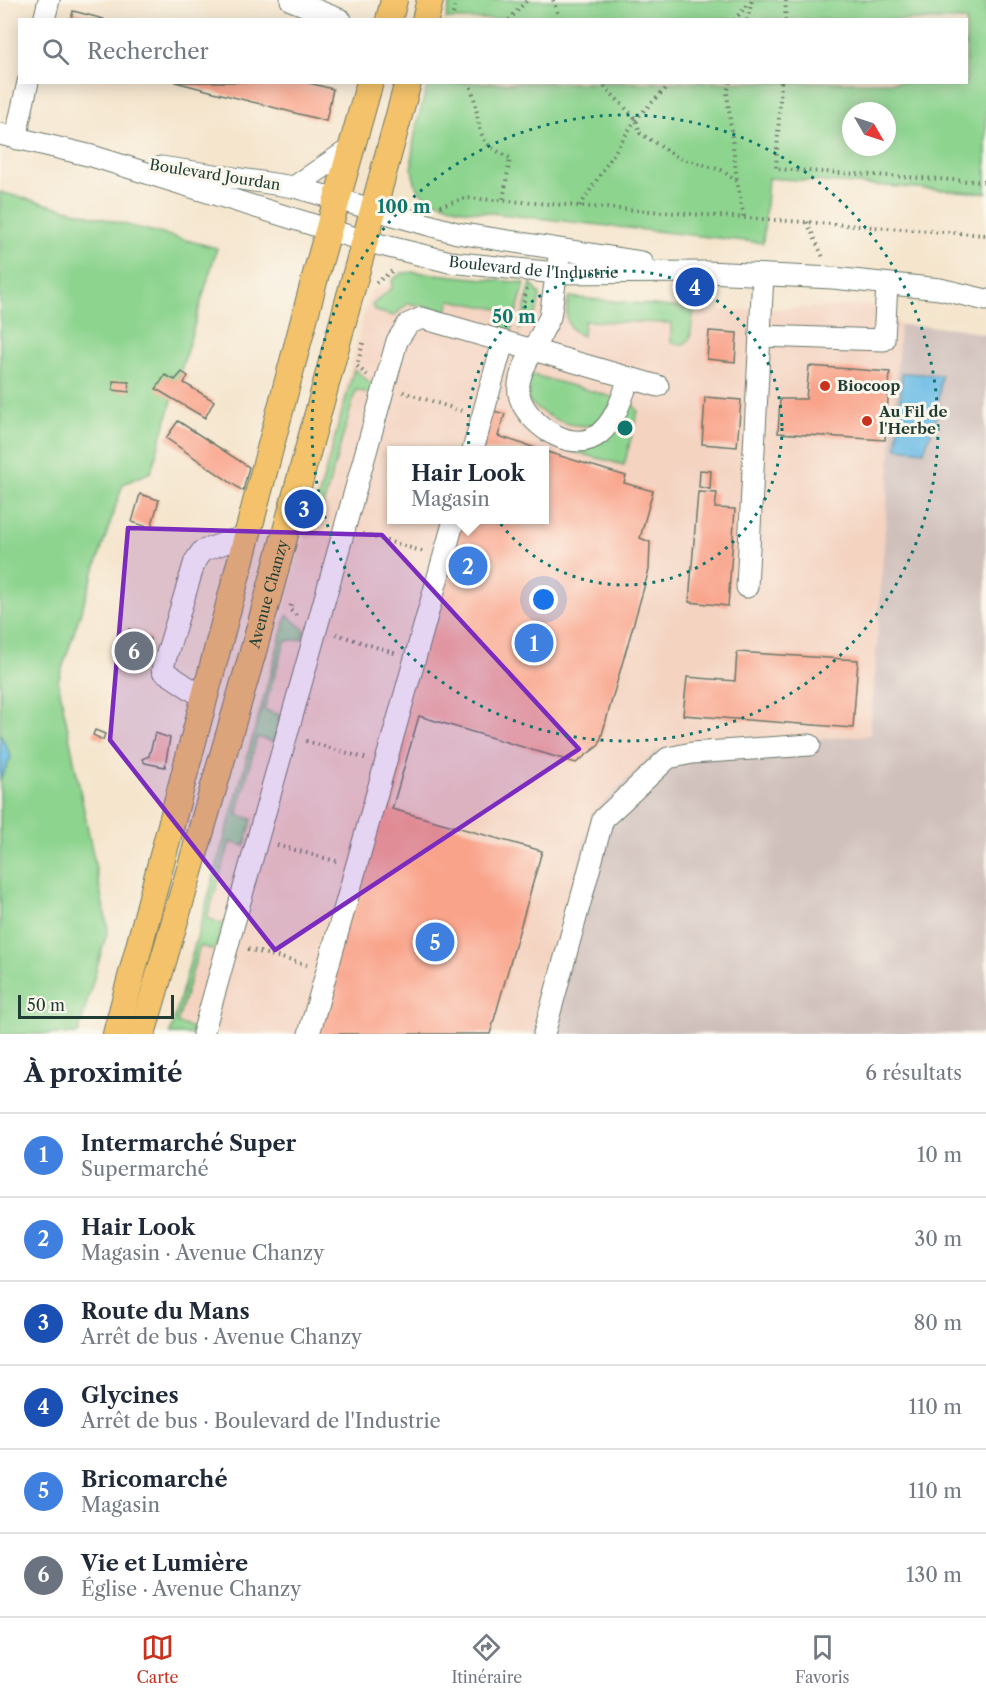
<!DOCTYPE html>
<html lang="fr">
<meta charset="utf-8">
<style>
:root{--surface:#fff;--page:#f2f2f3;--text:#1f2937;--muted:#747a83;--line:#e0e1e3;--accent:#c8321e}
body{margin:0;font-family:"Libre Caslon Text",serif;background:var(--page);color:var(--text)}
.compass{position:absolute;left:842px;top:102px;width:54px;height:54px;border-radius:50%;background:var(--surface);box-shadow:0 3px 15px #0003;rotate:129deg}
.scale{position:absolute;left:18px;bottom:15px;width:156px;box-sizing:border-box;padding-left:6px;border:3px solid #1f3d34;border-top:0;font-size:16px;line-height:21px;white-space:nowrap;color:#1f3d34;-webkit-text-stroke:4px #fbf7ec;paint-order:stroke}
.you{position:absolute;left:544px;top:600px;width:21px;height:21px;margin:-15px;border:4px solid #fff;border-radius:50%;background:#1a73e8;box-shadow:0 0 0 9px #1a73e833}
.badge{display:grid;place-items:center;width:39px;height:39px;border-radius:50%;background:var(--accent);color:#fff;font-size:20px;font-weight:700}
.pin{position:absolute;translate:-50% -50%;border:3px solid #fff;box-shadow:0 2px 6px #0006}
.popup{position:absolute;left:387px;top:446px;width:162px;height:78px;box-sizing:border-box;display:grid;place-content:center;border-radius:0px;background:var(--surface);filter:drop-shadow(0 2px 4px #0005);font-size:20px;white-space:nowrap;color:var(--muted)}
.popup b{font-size:22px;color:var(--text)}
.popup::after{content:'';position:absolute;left:50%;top:100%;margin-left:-12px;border:12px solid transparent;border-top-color:var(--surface)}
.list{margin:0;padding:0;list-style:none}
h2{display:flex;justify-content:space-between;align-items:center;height:78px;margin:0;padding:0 24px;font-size:26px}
h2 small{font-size:20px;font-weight:400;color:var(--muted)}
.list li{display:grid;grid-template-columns:39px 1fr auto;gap:18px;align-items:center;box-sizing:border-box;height:84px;padding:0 24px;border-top:2px solid var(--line)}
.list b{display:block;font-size:22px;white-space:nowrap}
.list p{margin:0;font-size:20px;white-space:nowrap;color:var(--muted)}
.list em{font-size:20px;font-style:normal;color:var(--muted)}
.icon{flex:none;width:33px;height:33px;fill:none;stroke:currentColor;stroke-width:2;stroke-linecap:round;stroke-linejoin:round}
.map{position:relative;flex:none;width:986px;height:1034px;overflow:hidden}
.search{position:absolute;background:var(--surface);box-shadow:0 3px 15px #0003;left:18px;right:18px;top:18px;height:66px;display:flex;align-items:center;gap:15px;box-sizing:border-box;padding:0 21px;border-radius:0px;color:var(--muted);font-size:22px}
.sheet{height:582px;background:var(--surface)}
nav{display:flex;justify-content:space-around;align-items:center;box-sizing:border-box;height:84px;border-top:2px solid var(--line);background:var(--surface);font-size:16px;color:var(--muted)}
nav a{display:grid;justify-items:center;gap:3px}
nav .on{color:var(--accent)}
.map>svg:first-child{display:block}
.built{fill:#f4d3c1;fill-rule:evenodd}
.industrial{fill:#d0c0bc}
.green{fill:#8dd48f;stroke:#568862;stroke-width:1.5;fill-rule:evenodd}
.water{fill:#6abce6;stroke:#447c8d;stroke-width:1.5}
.building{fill:#f9a38a}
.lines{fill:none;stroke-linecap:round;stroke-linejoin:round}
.minor-casing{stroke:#6a786a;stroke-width:23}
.major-casing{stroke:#6a786a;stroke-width:28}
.path{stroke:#6a786a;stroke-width:4;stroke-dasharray:1.5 4.5;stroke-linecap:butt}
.minor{stroke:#fff;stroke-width:21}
.major{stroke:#f3c26a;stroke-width:26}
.marked{fill:#7b2cbf;fill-opacity:0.2;stroke:#7b2cbf;stroke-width:4.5;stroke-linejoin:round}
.ring{fill:none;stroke:#0f766e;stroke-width:3;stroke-dasharray:3 6}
.poi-dot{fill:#c8321e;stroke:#fbf7ec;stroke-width:2}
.labels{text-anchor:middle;stroke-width:6;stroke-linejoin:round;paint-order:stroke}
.street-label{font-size:15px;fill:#1f3d34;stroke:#fbf7ec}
.poi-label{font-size:15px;font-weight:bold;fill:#1f3d34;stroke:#fbf7ec;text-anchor:start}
.centre{fill:#0f766e;stroke:#fbf7ec;stroke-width:3}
.ring-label{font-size:18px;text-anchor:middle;font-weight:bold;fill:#0f766e;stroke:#fbf7ec;stroke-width:6;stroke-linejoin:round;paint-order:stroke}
</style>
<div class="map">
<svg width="986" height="1034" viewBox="0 0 986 1034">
<rect width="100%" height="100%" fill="#fbf7ec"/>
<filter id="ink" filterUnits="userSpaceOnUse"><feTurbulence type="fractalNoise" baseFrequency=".0167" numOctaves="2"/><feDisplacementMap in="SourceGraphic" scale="12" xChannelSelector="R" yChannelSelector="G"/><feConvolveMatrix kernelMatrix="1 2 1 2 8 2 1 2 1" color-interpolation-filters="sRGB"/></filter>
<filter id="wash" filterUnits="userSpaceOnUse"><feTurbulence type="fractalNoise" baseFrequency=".008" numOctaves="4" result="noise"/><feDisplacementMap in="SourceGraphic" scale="24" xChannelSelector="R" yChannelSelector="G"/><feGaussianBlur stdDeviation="1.35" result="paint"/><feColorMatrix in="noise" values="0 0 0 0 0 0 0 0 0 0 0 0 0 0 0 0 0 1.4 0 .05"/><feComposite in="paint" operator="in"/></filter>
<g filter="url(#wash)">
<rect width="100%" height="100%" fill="#f5e5cd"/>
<path class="built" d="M 405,280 L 653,313 L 878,305 L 900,325 L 870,735 L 655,753 L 593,814 L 532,1034 L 171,1034 L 371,290 ZM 392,450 L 544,450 L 544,520 L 392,520 Z"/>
<polygon class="industrial" points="900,325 957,328 986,335 986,1034 533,1034 593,813 655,752 870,735"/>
<g class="green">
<path d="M 451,0 L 986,0 L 986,193 L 768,178 L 763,243 L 464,210 C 452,206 435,203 425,196 C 398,178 420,109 429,83 L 966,82 L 966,20 L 446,19 ZM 851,111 L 887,111 L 887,147 L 851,147 Z"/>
<polygon points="0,192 217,248 151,472 123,484 58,681 108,929 78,1034 0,1034"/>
<polygon points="415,272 525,283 511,331 499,327 503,310 450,300 447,311 408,303 394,316 376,311 372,305 392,288 392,280 402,273"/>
<path d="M 531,283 L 540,295 C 538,311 534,321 519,329 Z"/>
<path d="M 569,297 L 694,309 L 690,338 L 685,344 L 671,343 L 671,323 L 584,321 L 583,336 C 564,329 565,314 569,297 Z"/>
<polygon points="354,369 373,385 371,394 356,390 319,520 314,514"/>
<path d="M 526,373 L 616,398 L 596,425 C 569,429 548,418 528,401 Z"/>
<polygon points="631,402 638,411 624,465 575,452 577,447"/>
<polygon points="287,615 305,630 302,639 285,641 264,710 280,715 273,742 257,737 237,815 252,819 245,846 230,842 207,918 223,924 215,950 200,946 177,1023 193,1028 191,1034 170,1034"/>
</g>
<g class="water">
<polygon points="902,373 941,375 937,416 924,451 897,448"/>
<polygon points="0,733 11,757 0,780"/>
</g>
<g id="blocks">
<g class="building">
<polygon points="73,11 104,19 104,20 71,20"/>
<polygon points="175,82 305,82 333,89 326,121"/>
<polygon points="709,331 737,333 735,362 707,359"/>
<polygon points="809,366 890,372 885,440 778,433 780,399 806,399"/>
<polygon points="182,372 188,376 184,383 214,401 205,418 156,389 165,375 175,380"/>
<polygon points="113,381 129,382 129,392 113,390"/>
<polygon points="705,397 741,400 737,447 702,444"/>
<polygon points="482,408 505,414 498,436 542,450 470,450"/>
<polygon points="178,421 249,467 243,491 166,438"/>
<polygon points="544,451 626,476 624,483 653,491 640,538 650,542 649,570 599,745 576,763 419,716 392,809 542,851 490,1034 304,1034 450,520 544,520"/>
<polygon points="700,470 711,471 710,489 699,487"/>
<polygon points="698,492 717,493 715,508 735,509 728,606 689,602"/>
<polygon points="140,494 159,500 151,528 132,522"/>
<polygon points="129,629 150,639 140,670 119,663"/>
<polygon points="737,652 858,660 853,728 683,715 687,677 735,681"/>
<polygon points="95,730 105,734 103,740 93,735"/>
<polygon points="155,733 170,738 165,767 145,763 142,759 149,756"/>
</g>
</g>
</g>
<g filter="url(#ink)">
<use href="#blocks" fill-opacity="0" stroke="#6a786a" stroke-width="1.5"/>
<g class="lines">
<defs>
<g id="minor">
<polyline points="291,0 341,20"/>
<polyline points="44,20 49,0"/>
<path id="s1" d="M 0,134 L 92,156 L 365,241 L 450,262 L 556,273 L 706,272 L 833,278 L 940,289 L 986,300"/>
<polyline points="18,139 19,122 28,82"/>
<polyline points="161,167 294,187 457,233 642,262"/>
<polyline points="294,187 351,148"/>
<polyline points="760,336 884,340 887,284"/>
<path d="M 629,378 C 622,398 616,420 599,434 C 574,454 534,428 522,403 C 513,385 524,366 533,350 L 658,386"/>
<polyline points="473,450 503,342"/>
<polyline points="747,587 763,275"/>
<polyline points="204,698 162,670 195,561 202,551 248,535"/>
<polyline points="203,1034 397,341 408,324 422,318 533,350 550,317 560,250"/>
<polyline points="309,1034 454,520"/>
<polyline points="544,1034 603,819 668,758 692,753 810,745"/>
</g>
<g id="major">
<polyline points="389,20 394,0"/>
<polyline points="425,20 430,0"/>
<polyline points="116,1034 316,274 370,82"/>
<path id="s2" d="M 142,1034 L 253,652 L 408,82"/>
</g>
</defs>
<use href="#minor" class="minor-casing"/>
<use href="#major" class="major-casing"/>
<g class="path">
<polyline points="553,0 560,20"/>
<polyline points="453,14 456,0"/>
<polyline points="509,20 527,0"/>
<polyline points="734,20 752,0"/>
<polyline points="747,20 752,1"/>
<polyline points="785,20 786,0"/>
<path d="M 468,82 C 479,100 475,128 486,142 C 491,149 503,154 510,158 L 503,201"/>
<polyline points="600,82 636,119 640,133 677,157 721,170 737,181 744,218"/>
<polyline points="730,82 727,93 737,181"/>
<polyline points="781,82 776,169 986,182"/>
<polyline points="440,206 466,198 986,235"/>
<polyline points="580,206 636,119 672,82"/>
<polyline points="807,222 823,257"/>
<polyline points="376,283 392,271"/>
<polyline points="517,325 527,289"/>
<polyline points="363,343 357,366 367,375"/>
<polyline points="403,392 465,412"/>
<polyline points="363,534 425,552"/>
<polyline points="291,605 290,610 299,618"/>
<polyline points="336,634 397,654"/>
<polyline points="306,741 368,759"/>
<polyline points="277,845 339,862"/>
<polyline points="248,949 307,965"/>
</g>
<use href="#minor" class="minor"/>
<use href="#major" class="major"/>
</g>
</g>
<path class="marked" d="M 128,528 L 382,535 L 579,749 L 275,950 L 110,740 Z"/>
<g class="ring">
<circle cx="625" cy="428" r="157"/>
<circle cx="625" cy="428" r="313"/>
</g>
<g class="poi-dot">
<circle cx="825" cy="386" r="6"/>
<circle cx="867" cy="421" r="6"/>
</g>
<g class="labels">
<g class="street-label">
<text transform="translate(215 175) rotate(9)" y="5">Boulevard Jourdan</text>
<text dy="5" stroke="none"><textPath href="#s1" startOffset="552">Boulevard de l'Industrie</textPath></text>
<text dy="5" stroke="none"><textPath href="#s2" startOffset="458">Avenue Chanzy</textPath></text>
</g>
<g class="poi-label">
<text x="837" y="391">Biocoop</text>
<text x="879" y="417">Au Fil de<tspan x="879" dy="17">l'Herbe</tspan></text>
</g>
</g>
<circle cx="625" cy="428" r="9" class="centre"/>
<g class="ring-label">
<text x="404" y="213">100 m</text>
<text x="514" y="323">50 m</text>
</g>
</svg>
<svg class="compass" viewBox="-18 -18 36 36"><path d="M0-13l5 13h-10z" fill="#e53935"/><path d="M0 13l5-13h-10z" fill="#747a83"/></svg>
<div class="scale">50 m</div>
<div class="you"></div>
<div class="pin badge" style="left:534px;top:643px;background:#3f7fe0">1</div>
<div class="pin badge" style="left:468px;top:566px;background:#3f7fe0">2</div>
<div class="popup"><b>Hair Look</b>Magasin</div>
<div class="pin badge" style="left:304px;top:509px;background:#1a4fb4">3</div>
<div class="pin badge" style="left:695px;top:287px;background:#1a4fb4">4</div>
<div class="pin badge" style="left:435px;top:942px;background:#3f7fe0">5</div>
<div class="pin badge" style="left:134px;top:651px;background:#6b7280">6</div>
<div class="search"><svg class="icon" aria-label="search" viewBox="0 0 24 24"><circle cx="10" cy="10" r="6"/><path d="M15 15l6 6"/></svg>Rechercher</div>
</div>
<section class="sheet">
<h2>À proximité<small>6 résultats</small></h2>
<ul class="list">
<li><span class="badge" style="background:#3f7fe0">1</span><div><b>Intermarché Super</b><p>Supermarché</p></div><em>10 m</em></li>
<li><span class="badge" style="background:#3f7fe0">2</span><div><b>Hair Look</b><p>Magasin · Avenue Chanzy</p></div><em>30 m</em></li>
<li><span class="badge" style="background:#1a4fb4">3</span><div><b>Route du Mans</b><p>Arrêt de bus · Avenue Chanzy</p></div><em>80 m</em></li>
<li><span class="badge" style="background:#1a4fb4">4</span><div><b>Glycines</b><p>Arrêt de bus · Boulevard de l'Industrie</p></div><em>110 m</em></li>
<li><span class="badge" style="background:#3f7fe0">5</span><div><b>Bricomarché</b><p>Magasin</p></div><em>110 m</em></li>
<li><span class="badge" style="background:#6b7280">6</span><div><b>Vie et Lumière</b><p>Église · Avenue Chanzy</p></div><em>130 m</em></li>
</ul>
</section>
<nav>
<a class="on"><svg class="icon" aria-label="map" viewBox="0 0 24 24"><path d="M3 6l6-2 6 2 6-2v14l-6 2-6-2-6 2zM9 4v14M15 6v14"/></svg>Carte</a>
<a><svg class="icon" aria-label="directions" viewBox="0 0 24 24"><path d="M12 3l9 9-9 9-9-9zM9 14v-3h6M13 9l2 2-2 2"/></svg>Itinéraire</a>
<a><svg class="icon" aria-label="saved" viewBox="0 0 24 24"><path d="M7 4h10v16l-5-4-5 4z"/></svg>Favoris</a>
</nav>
